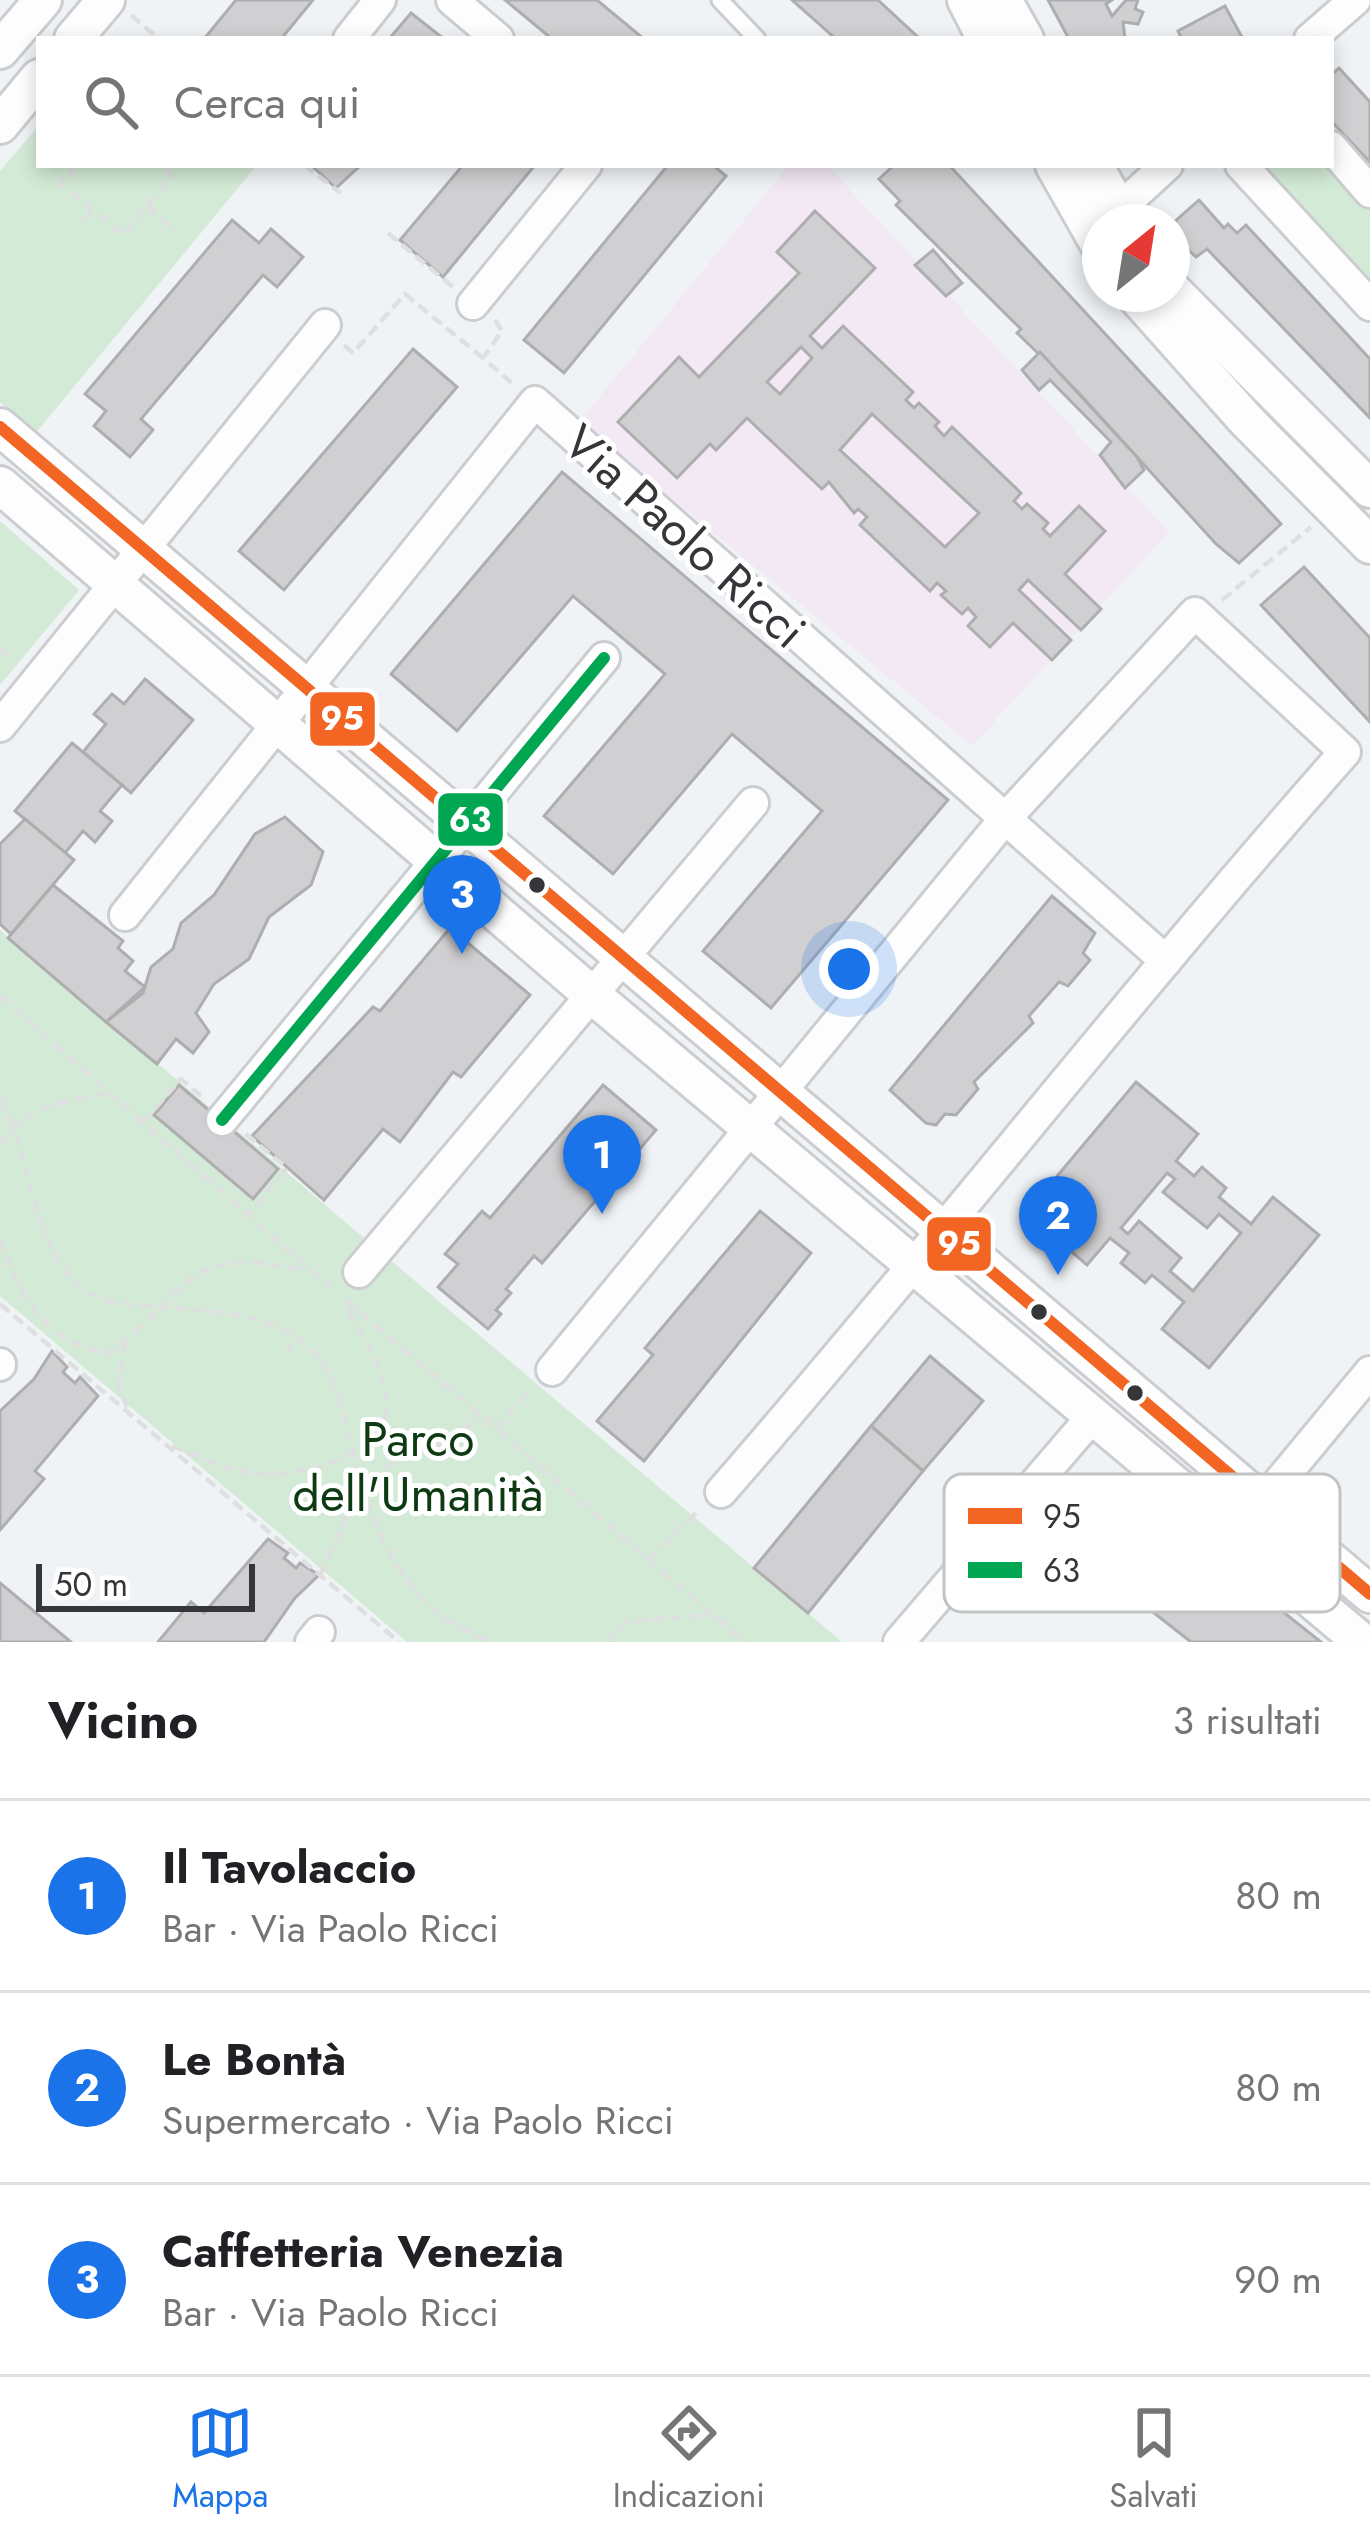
<!DOCTYPE html>
<html lang="it">
<meta charset="utf-8">
<style>
:root{--surface:#fff;--page:#f2f2f2;--text:#202124;--muted:#757577;--line:#e0e0e0;--accent:#1a73e8}
body{margin:0;font-family:Jost,sans-serif;background:var(--page);color:var(--text)}
.compass{position:absolute;left:1082px;top:204px;width:108px;height:108px;border-radius:50%;background:var(--surface);box-shadow:0 6px 18px #0003;rotate:30deg}
.scale{position:absolute;left:36px;bottom:30px;width:219px;box-sizing:border-box;padding-left:12px;border:6px solid #353639;border-top:0;font-size:33px;line-height:42px;white-space:nowrap;color:#353639;-webkit-text-stroke:9px #fff;paint-order:stroke}
.you{position:absolute;left:849px;top:969px;width:42px;height:42px;margin:-30px;border:9px solid #fff;border-radius:50%;background:#1a73e8;box-shadow:0 0 0 18px #1a73e833}
.badge{display:grid;place-items:center;width:78px;height:78px;border-radius:50%;background:var(--accent);color:#fff;font-size:39px;font-weight:700}
.pin{position:absolute;translate:-50% -99px;filter:drop-shadow(0 3px 6px #0008)}
.pin::after{content:'';position:absolute;top:63px;width:42px;height:36px;background:inherit;clip-path:polygon(0 0,100% 0,50% 100%)}
.list{margin:0;padding:0;list-style:none}
h2{display:flex;justify-content:space-between;align-items:center;height:156px;margin:0;padding:0 48px;font-size:51px}
h2 small{font-size:39px;font-weight:400;color:var(--muted)}
.list li{display:grid;grid-template-columns:78px 1fr auto;gap:36px;align-items:center;box-sizing:border-box;height:192px;padding:0 48px;border-top:3px solid var(--line)}
.list b{display:block;font-size:45px;white-space:nowrap}
.list p{margin:0;font-size:39px;white-space:nowrap;color:var(--muted)}
.list em{font-size:39px;font-style:normal;color:var(--muted)}
.icon{flex:none;width:66px;height:66px;fill:none;stroke:currentColor;stroke-width:2;stroke-linecap:round;stroke-linejoin:round}
.map{position:relative;flex:none;width:1370px;height:1642px;overflow:hidden}
.search{position:absolute;background:var(--surface);box-shadow:0 6px 18px #0003;left:36px;right:36px;top:36px;height:132px;display:flex;align-items:center;gap:30px;box-sizing:border-box;padding:0 42px;border-radius:0px;color:var(--muted);font-size:45px}
.sheet{height:732px;background:var(--surface)}
nav{display:flex;justify-content:space-around;align-items:center;box-sizing:border-box;height:168px;border-top:3px solid var(--line);background:var(--surface);font-size:33px;color:var(--muted)}
nav a{display:grid;justify-items:center;gap:6px}
nav .on{color:var(--accent)}
.map>svg:first-child{display:block}
.education{fill:#f2e9f4}
.green{fill:#d3ebd6}
.building{fill:#d0d0d2;stroke:#aeaeb0;stroke-width:3;fill-rule:evenodd}
.lines{fill:none;stroke-linecap:round;stroke-linejoin:round}
.service-casing{stroke:#cbcdd0;stroke-width:21}
.minor-casing{stroke:#cbcdd0;stroke-width:36}
.tertiary-casing{stroke:#cbcdd0;stroke-width:42}
.path{stroke:#dedfe0;stroke-width:4.5;stroke-dasharray:12 6;stroke-linecap:butt}
.service{stroke:#fdfdfe;stroke-width:15}
.minor{stroke:#fdfdfe;stroke-width:30}
.tertiary{stroke:#fdfdfe;stroke-width:36}
.bus-1-casing{stroke:#fff;stroke-width:21}
.bus-2-casing{stroke:#fff;stroke-width:21}
.bus-1{stroke:#f26522;stroke-width:12}
.bus-2{stroke:#00a651;stroke-width:12}
.bus-dot{fill:#353639;stroke:#fff;stroke-width:4.5}
.labels{text-anchor:middle;stroke-width:10;stroke-linejoin:round;paint-order:stroke}
.street-label{font-size:48px;fill:#353639;stroke:#fff}
.park-label{font-size:48px;fill:#0d3a13;stroke:#fff}
.key{fill:#fff;stroke:#c2c3c4;stroke-width:3}
.key-label{font-size:33px;fill:#353639}
.line-badge{stroke:#fff;stroke-width:4.5}
.badge-label{font-size:33px;text-anchor:middle;font-weight:bold;fill:#fff}
</style>
<div class="map">
<svg width="1370" height="1642" viewBox="0 0 1370 1642">
<rect width="100%" height="100%" fill="#f0f3f6"/>
<polygon class="education" points="789,165 827,165 1169,532 972,746 579,422"/>
<g class="green">
<polygon points="39,125 39,165 257,165 35,434 0,402 0,171"/>
<polygon points="1256,165 1331,165 1370,206 1370,289"/>
<polygon points="0,521 79,590 0,685"/>
<polygon points="0,930 842,1642 407,1642 0,1296"/>
</g>
<g class="building">
<polygon points="236,0 313,0 281,39 204,39"/>
<polygon points="505,0 597,0 644,39 552,39"/>
<polygon points="792,0 878,0 920,39 836,39"/>
<polygon points="1048,0 1112,0 1106,4 1112,16 1126,0 1138,0 1135,9 1143,12 1138,24 1123,22 1125,39 1069,39"/>
<polygon points="1225,6 1243,39 1182,39 1178,31"/>
<polygon points="411,13 444,39 389,39"/>
<polygon points="1339,68 1370,102 1370,162 1331,121 1331,75"/>
<polygon points="311,165 361,165 336,188"/>
<polygon points="463,165 535,165 443,277 400,240"/>
<polygon points="668,165 713,165 726,176 564,373 524,340"/>
<polygon points="894,165 949,165 1281,524 1239,563 1216,544 1078,392 1017,333 1021,329 896,205 900,201 879,179"/>
<polygon points="1199,200 1224,228 1228,224 1237,233 1246,225 1370,359 1370,418 1207,249 1196,257 1172,234 1172,224"/>
<path d="M 815,211 L 875,268 L 810,336 L 822,348 L 843,326 L 913,392 L 906,400 L 914,408 L 919,403 L 939,422 L 935,426 L 944,436 L 952,427 L 1021,493 L 1014,501 L 1022,509 L 1027,504 L 1048,523 L 1043,529 L 1050,536 L 1079,506 L 1105,531 L 1065,574 L 1101,609 L 1081,630 L 1028,580 L 1019,590 L 1071,640 L 1052,660 L 1013,623 L 990,647 L 968,626 L 976,617 L 968,608 L 962,614 L 941,595 L 946,591 L 937,583 L 930,591 L 860,525 L 867,517 L 858,509 L 854,513 L 829,482 L 822,489 L 747,418 L 716,450 L 710,444 L 677,478 L 618,422 L 679,357 L 699,377 L 799,273 L 777,252 ZM 801,347 L 812,358 L 780,394 L 767,382 ZM 872,414 L 979,513 L 945,547 L 840,450 Z"/>
<polygon points="232,220 259,243 271,229 303,257 277,287 263,275 141,419 153,430 130,457 94,426 106,411 85,394"/>
<polygon points="933,250 962,283 946,296 915,265"/>
<polygon points="413,349 457,387 284,590 239,551"/>
<polygon points="1040,352 1137,457 1144,470 1125,488 1100,455 1111,442 1050,380 1039,390 1022,370"/>
<polygon points="562,472 948,800 771,1008 703,951 822,811 732,734 613,874 544,816 665,674 573,596 457,731 391,674"/>
<polygon points="1304,567 1370,638 1370,722 1261,605"/>
<polygon points="145,679 193,720 131,793 83,752 106,724 94,714 112,694 124,704"/>
<polygon points="72,743 122,785 100,811 112,821 95,842 83,831 65,853 15,811"/>
<polygon points="285,817 323,852 311,885 269,917 249,959 214,984 196,1013 209,1032 193,1053 176,1039 157,1064 106,1022 143,993 151,967 173,949 181,923 214,895 255,834"/>
<polygon points="25,819 74,860 11,934 0,924 0,844"/>
<polygon points="53,885 123,941 118,948 133,961 125,971 145,987 106,1022 8,938"/>
<polygon points="1052,896 1095,933 1083,953 1090,960 1068,986 1059,982 1029,1016 1033,1023 974,1082 978,1089 956,1115 945,1114 936,1125 926,1123 890,1090"/>
<polygon points="450,928 530,995 461,1077 453,1072 400,1142 383,1129 324,1200 252,1136 373,1007 380,1011"/>
<path d="M 1136,1082 L 1198,1134 L 1176,1161 L 1194,1176 L 1202,1167 L 1226,1188 L 1219,1197 L 1251,1224 L 1273,1197 L 1319,1235 L 1209,1368 L 1162,1329 L 1184,1302 L 1152,1275 L 1145,1283 L 1121,1263 L 1129,1253 L 1110,1238 L 1087,1265 L 1026,1213 ZM 1167,1173 L 1175,1179 L 1163,1192 L 1207,1228 L 1219,1214 L 1241,1233 L 1193,1291 L 1170,1271 L 1181,1258 L 1139,1221 L 1128,1234 L 1121,1228 Z"/>
<polygon points="179,1085 278,1169 253,1199 154,1115"/>
<polygon points="603,1085 656,1130 542,1263 534,1256 506,1289 511,1293 496,1310 501,1314 488,1329 438,1287 458,1264 445,1254 482,1211 490,1218"/>
<polygon points="760,1211 811,1253 644,1461 597,1421 653,1355 645,1348"/>
<polygon points="52,1351 67,1367 63,1372 75,1383 80,1377 98,1396 35,1471 44,1479 0,1530 0,1411 34,1379"/>
<polygon points="930,1356 983,1401 923,1471 871,1426"/>
<polygon points="871,1426 923,1471 808,1613 754,1568"/>
<polygon points="1146,1503 1321,1642 1191,1642 1093,1565"/>
<polygon points="268,1539 288,1553 284,1558 296,1568 300,1563 319,1575 295,1598 264,1642 158,1642 191,1602 204,1613"/>
<polygon points="0,1583 71,1642 0,1642"/>
</g>
<g class="lines">
<defs>
<polyline id="service" points="720,0 757,39"/>
<g id="minor">
<polyline points="452,0 498,39"/>
<polyline points="349,39 380,0"/>
<polyline points="1310,39 1355,0"/>
<polyline points="1331,147 1370,192"/>
<polyline points="1241,165 1370,305"/>
<polyline points="1118,210 1167,165"/>
<polyline points="473,304 586,165"/>
<polyline points="0,726 325,325"/>
<polyline points="125,915 535,402 1166,961"/>
<polyline points="222,1120 604,658"/>
<polyline points="359,1272 753,803"/>
<polyline points="0,1365 0,1364"/>
<path d="M 552,1370 L 1003,821 L 1195,613 L 1345,752 C 1131,994 933,1249 721,1492"/>
<polyline points="1261,1504 1370,1372"/>
<polyline points="311,1642 319,1632"/>
<polyline points="899,1642 1092,1417"/>
</g>
<g id="tertiary">
<polyline points="966,0 986,39"/>
<polyline points="1003,0 1025,39"/>
<polyline points="73,39 106,0"/>
<polyline points="0,50 43,0"/>
<polyline points="0,125 39,78"/>
<polyline points="1054,165 1100,246"/>
<polyline points="1094,165 1126,222"/>
<polyline points="1172,290 1370,489"/>
<polyline points="1134,294 1246,420 1370,545"/>
<polyline points="0,427 1370,1594"/>
<polyline points="0,485 592,995 1362,1642"/>
</g>
</defs>
<use href="#service" class="service-casing"/>
<use href="#minor" class="minor-casing"/>
<use href="#tertiary" class="tertiary-casing"/>
<g class="path">
<polyline points="131,15 159,39"/>
<polyline points="77,165 61,184 123,235 173,176 160,165"/>
<polyline points="304,165 341,193"/>
<polyline points="147,206 179,234"/>
<polyline points="83,221 93,210"/>
<polyline points="388,233 453,287"/>
<polyline points="495,320 502,331 483,358 512,383"/>
<polyline points="344,345 353,353 405,294 483,358"/>
<polyline points="1222,600 1311,527"/>
<polyline points="0,648 14,660"/>
<polyline points="0,996 333,1290"/>
<path d="M 0,1099 C 32,1157 29,1233 76,1284 C 114,1326 251,1286 315,1353 C 336,1375 342,1408 349,1436 C 371,1523 398,1610 492,1642"/>
<polyline points="143,1122 181,1079 201,1096"/>
<polyline points="246,1134 287,1168 248,1215"/>
<path d="M 0,1145 C 25,1106 64,1101 107,1094"/>
<path d="M 0,1240 C 24,1300 39,1340 108,1353 C 201,1289 174,1244 306,1270"/>
<polyline points="347,1301 745,1642"/>
<polyline points="0,1304 399,1642"/>
<polyline points="125,1343 119,1385 127,1408"/>
<polyline points="286,1353 295,1340"/>
<polyline points="496,1429 531,1388"/>
<path d="M 172,1446 C 196,1455 225,1470 250,1473 C 301,1479 400,1455 385,1388 C 379,1360 358,1330 346,1304"/>
<polyline points="648,1559 700,1509"/>
<polyline points="320,1575 361,1484 405,1455 444,1443 481,1417"/>
<polyline points="608,1642 628,1621 713,1615"/>
</g>
<use href="#service" class="service"/>
<use href="#minor" class="minor"/>
<use href="#tertiary" class="tertiary"/>
<defs>
<polyline id="bus-1" points="0,427 1370,1594"/>
<polyline id="bus-2" points="222,1120 604,658"/>
</defs>
<use href="#bus-1" class="bus-1-casing"/>
<use href="#bus-2" class="bus-2-casing"/>
<use href="#bus-1" class="bus-1"/>
<use href="#bus-2" class="bus-2"/>
</g>
<g class="bus-dot">
<circle cx="537" cy="885" r="10"/>
<circle cx="1039" cy="1312" r="10"/>
<circle cx="1135" cy="1393" r="10"/>
</g>
<g class="labels">
<g class="street-label">
<text transform="translate(685 536) rotate(42)" y="17">Via Paolo Ricci</text>
</g>
<g class="park-label">
<text x="418" y="1456">Parco<tspan x="418" dy="55">dell'Umanità</tspan></text>
</g>
</g>
<rect x="944" y="1474" width="396" height="138" rx="18" class="key"/>
<rect x="968" y="1508" width="54" height="16" fill="#f26522"/>
<rect x="968" y="1562" width="54" height="16" fill="#00a651"/>
<g class="key-label">
<text x="1043" y="1528">95</text>
<text x="1043" y="1582">63</text>
</g>
<g class="line-badge">
<rect x="308" y="690" width="69" height="58" rx="12" fill="#f26522"/>
<rect x="436" y="791" width="69" height="57" rx="12" fill="#00a651"/>
<rect x="925" y="1215" width="68" height="58" rx="12" fill="#f26522"/>
</g>
<g class="badge-label">
<text x="342" y="730">95</text>
<text x="470" y="831">63</text>
<text x="959" y="1255">95</text>
</g>
</svg>
<svg class="compass" viewBox="-18 -18 36 36"><path d="M0-13l5 13h-10z" fill="#e53935"/><path d="M0 13l5-13h-10z" fill="#757577"/></svg>
<div class="scale">50 m</div>
<div class="you"></div>
<div class="pin badge" style="left:602px;top:1214px">1</div>
<div class="pin badge" style="left:1058px;top:1275px">2</div>
<div class="pin badge" style="left:462px;top:954px">3</div>
<div class="search"><svg class="icon" aria-label="search" viewBox="0 0 24 24"><circle cx="10" cy="10" r="6"/><path d="M15 15l6 6"/></svg>Cerca qui</div>
</div>
<section class="sheet">
<h2>Vicino<small>3 risultati</small></h2>
<ul class="list">
<li><span class="badge">1</span><div><b>Il Tavolaccio</b><p>Bar · Via Paolo Ricci</p></div><em>80 m</em></li>
<li><span class="badge">2</span><div><b>Le Bontà</b><p>Supermercato · Via Paolo Ricci</p></div><em>80 m</em></li>
<li><span class="badge">3</span><div><b>Caffetteria Venezia</b><p>Bar · Via Paolo Ricci</p></div><em>90 m</em></li>
</ul>
</section>
<nav>
<a class="on"><svg class="icon" aria-label="map" viewBox="0 0 24 24"><path d="M3 6l6-2 6 2 6-2v14l-6 2-6-2-6 2zM9 4v14M15 6v14"/></svg>Mappa</a>
<a><svg class="icon" aria-label="directions" viewBox="0 0 24 24"><path d="M12 3l9 9-9 9-9-9zM9 14v-3h6M13 9l2 2-2 2"/></svg>Indicazioni</a>
<a><svg class="icon" aria-label="saved" viewBox="0 0 24 24"><path d="M7 4h10v16l-5-4-5 4z"/></svg>Salvati</a>
</nav>
